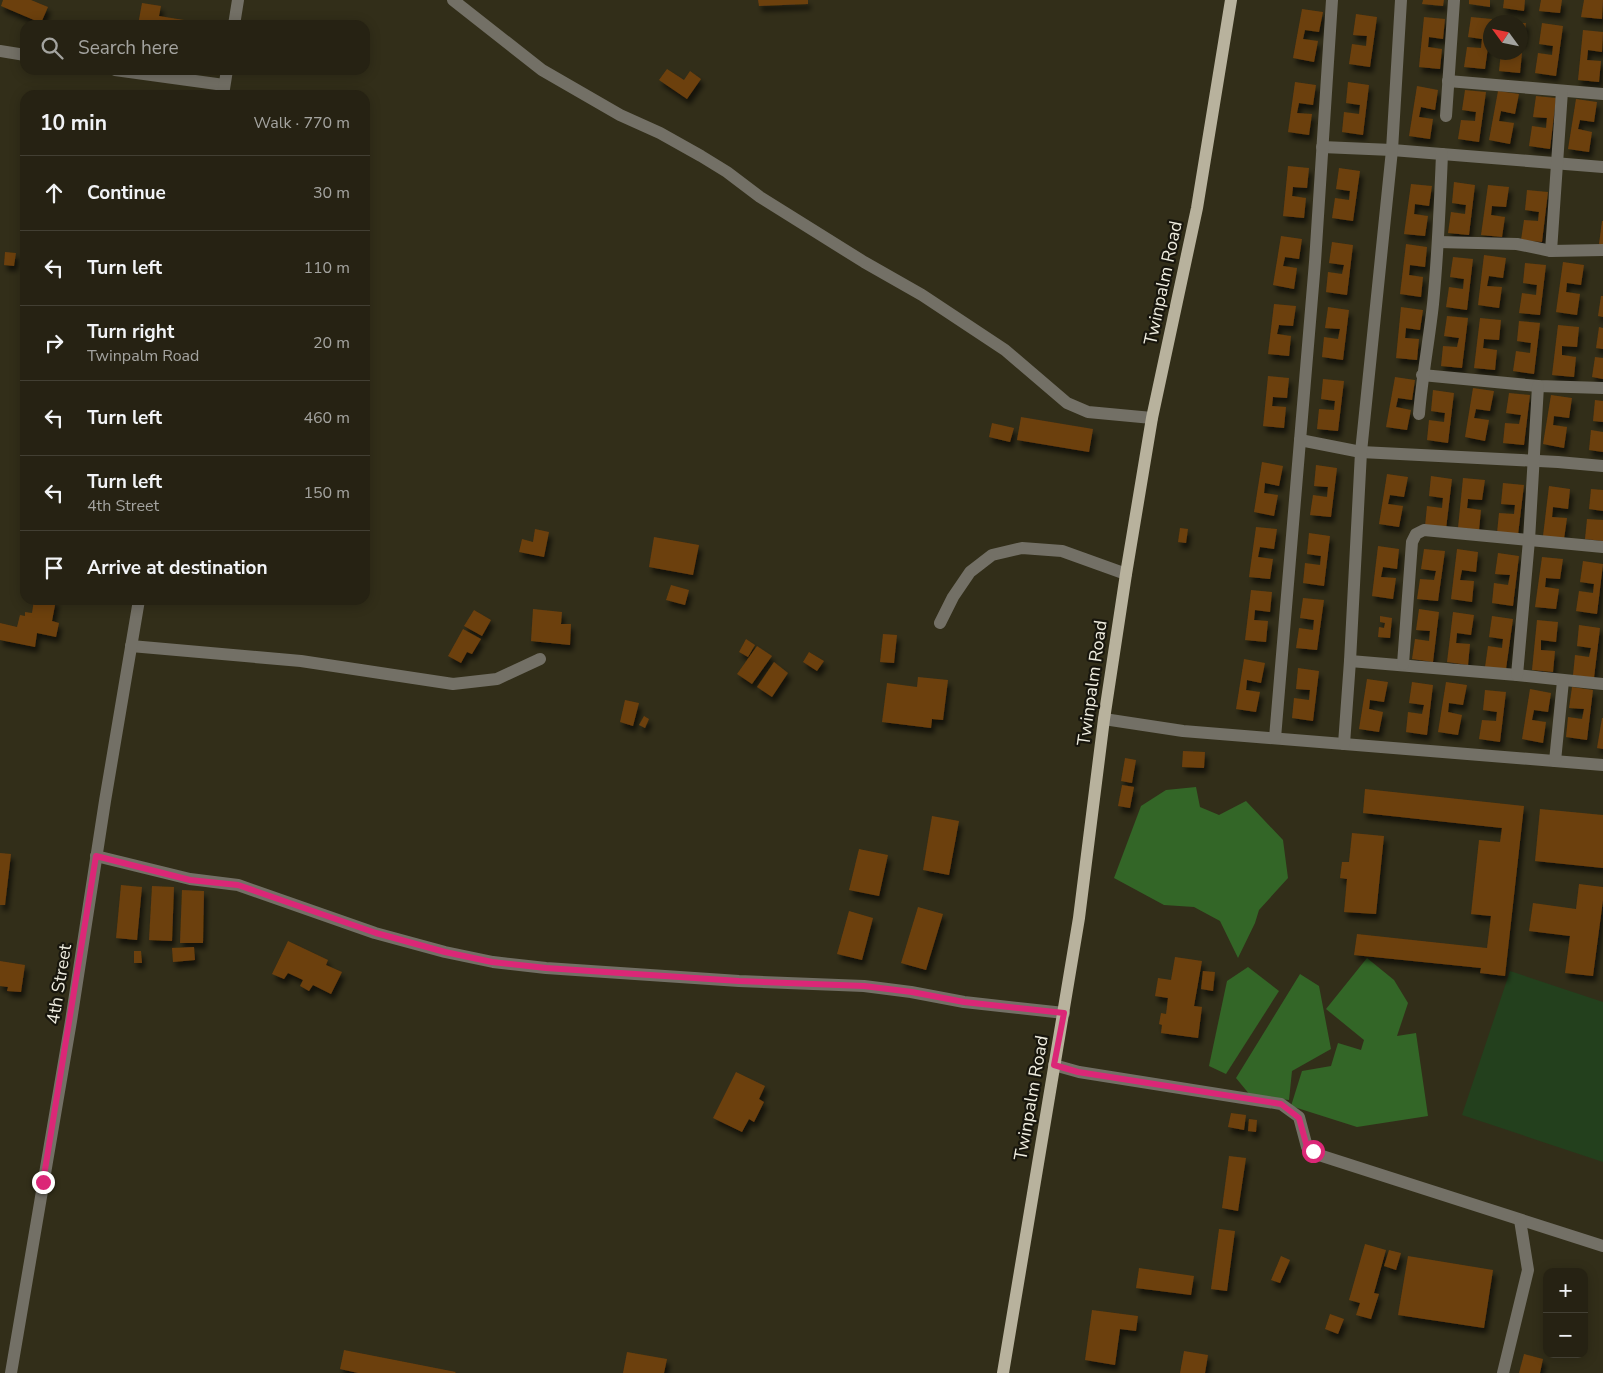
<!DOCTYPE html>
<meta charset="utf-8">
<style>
:root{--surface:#262213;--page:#322f21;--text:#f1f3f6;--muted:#a4a4a0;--line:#423f33}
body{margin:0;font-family:"Nunito Sans",sans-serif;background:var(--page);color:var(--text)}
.controls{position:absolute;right:15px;bottom:15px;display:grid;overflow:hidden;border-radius:10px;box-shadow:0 2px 12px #0003}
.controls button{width:45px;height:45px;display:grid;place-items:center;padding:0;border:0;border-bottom:1px solid var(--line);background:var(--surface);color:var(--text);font:25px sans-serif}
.compass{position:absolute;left:1483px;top:15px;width:45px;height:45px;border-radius:50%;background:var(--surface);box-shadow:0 2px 12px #0003;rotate:303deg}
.stop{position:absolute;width:15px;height:15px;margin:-11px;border:4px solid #db2777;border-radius:50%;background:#fff}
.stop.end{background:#db2777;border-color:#fff;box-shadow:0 1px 5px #0008}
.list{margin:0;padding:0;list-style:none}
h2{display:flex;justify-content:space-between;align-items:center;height:65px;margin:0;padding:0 20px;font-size:21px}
h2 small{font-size:16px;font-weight:400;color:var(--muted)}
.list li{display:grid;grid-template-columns:32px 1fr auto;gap:15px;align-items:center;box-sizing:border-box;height:75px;padding:0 20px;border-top:1px solid var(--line)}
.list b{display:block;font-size:19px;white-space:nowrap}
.list p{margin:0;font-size:16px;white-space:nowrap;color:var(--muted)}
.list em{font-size:16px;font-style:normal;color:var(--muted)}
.icon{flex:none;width:28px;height:28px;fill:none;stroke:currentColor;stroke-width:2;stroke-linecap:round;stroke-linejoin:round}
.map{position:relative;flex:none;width:1603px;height:1373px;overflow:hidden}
.search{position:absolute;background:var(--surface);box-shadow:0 2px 12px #0003;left:20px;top:20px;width:350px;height:55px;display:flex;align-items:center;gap:12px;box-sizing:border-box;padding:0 18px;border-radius:15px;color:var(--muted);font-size:19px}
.panel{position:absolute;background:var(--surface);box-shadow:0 2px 12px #0003;left:20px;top:90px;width:350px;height:515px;border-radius:15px}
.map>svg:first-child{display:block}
.green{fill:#23401d}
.forest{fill:#336627}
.building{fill:#6c3f0d;filter:url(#shadow)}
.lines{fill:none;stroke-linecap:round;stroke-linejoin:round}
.minor{stroke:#737066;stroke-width:12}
.major{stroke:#b8b29d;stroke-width:12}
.route{stroke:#db2777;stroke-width:6}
.labels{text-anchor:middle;stroke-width:4.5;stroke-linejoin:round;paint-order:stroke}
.street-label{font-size:18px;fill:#efede0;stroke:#18160d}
</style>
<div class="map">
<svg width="1603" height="1373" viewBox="0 0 1603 1373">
<defs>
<filter id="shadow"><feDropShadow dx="3" dy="5.5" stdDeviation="2.5" flood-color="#0009"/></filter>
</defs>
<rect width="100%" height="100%" fill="#322e19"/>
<polygon class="green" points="1510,971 1603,1002 1603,1162 1462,1115"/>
<g class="forest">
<polygon points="1196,787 1200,807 1219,815 1246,801 1283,840 1288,878 1259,910 1255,923 1238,958 1220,921 1194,907 1164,905 1114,878 1141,806 1166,790"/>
<polygon points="1367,958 1394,980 1408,1003 1397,1036 1416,1033 1428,1116 1357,1127 1291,1106 1302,1071 1331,1066 1338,1043 1361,1050 1364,1040 1326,1009"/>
<polygon points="1248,967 1279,991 1226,1074 1209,1066 1227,981"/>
<polygon points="1300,974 1319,986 1331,1049 1292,1071 1289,1100 1250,1095 1236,1078"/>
</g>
<g class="building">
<polygon points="3,0 31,0 48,7 41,23 1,6"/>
<polygon points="758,0 808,0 808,4 759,6"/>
<polygon points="1423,0 1444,0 1443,6 1422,4"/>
<polygon points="1469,0 1490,0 1490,7 1469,4"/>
<polygon points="1504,0 1525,0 1524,11 1503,8"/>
<polygon points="1541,0 1562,0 1560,13 1539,11"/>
<polygon points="1584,0 1603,0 1602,19 1581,17"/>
<polygon points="142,3 161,6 159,16 184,20 183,25 138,25"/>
<polygon points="1302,9 1323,12 1319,32 1305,30 1303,39 1318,41 1314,62 1293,58"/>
<polygon points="1356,14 1377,17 1370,67 1349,64 1352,44 1366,46 1367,36 1353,35"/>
<polygon points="1424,17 1445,19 1443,39 1429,37 1428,47 1442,49 1440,69 1419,67"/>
<polygon points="1471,17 1492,19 1485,69 1464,67 1467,47 1481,48 1482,39 1468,37"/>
<polygon points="1520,23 1526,23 1523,43 1520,43"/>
<polygon points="1542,23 1563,26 1556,76 1535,73 1538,53 1552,55 1553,46 1539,44"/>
<polygon points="1583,30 1603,32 1602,52 1588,50 1587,60 1601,61 1599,82 1578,80"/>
<polygon points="1501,52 1522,53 1520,73 1499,71"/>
<polygon points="667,69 684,80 690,71 701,79 687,99 659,80"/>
<polygon points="1295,82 1316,85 1313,105 1299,103 1297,113 1312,114 1309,135 1288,132"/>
<polygon points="1348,82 1369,85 1363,135 1342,132 1344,112 1359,114 1360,105 1346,103"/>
<polygon points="1417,86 1438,90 1435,110 1421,107 1419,117 1433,119 1430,139 1409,136"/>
<polygon points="1465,90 1486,92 1479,142 1458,139 1461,120 1475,121 1476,112 1462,110"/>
<polygon points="1498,91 1519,94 1515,114 1501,111 1499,121 1514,123 1510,144 1489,140"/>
<polygon points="1536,96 1556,98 1550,149 1529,146 1532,126 1546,128 1547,118 1533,117"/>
<polygon points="1576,99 1597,102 1594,122 1580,120 1578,129 1592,132 1589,152 1568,149"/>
<polygon points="1288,166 1309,168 1307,188 1293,187 1292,196 1306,198 1304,218 1283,216"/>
<polygon points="1339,168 1360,171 1353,221 1332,218 1335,198 1349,200 1350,191 1336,189"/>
<polygon points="1454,182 1475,185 1469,235 1448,233 1451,212 1465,214 1466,205 1452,203"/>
<polygon points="1411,184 1432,186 1429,206 1415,204 1414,214 1428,216 1425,236 1404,234"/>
<polygon points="1488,185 1509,187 1506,207 1492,206 1491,215 1505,217 1502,237 1481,235"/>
<polygon points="1527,190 1548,192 1542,242 1521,240 1524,220 1538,221 1539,212 1525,210"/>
<polygon points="1602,221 1603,221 1603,245 1599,244"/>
<polygon points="1281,236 1302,239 1299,259 1285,257 1283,266 1297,268 1294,289 1273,285"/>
<polygon points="1332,242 1353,245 1347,295 1326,292 1328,272 1342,274 1344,265 1329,263"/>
<polygon points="1406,244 1427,247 1425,267 1410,265 1409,275 1423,277 1421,297 1400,294"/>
<polygon points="5,252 16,253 14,266 4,265"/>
<polygon points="1484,255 1506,258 1503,278 1489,276 1487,286 1502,287 1499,308 1478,305"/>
<polygon points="1453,257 1473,259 1467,310 1446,307 1449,287 1463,289 1464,279 1450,277"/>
<polygon points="1563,262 1584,265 1581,285 1567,283 1566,292 1580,294 1577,315 1556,312"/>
<polygon points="1525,263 1546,265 1540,315 1519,313 1522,293 1536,295 1537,285 1523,283"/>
<polygon points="1601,296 1603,296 1603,317 1598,316"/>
<polygon points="1274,304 1296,306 1293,326 1279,325 1277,334 1291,336 1289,356 1268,354"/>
<polygon points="1328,307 1349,310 1343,360 1322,357 1324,337 1338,339 1340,329 1325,328"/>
<polygon points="1401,307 1423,310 1420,330 1406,328 1405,338 1419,339 1417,360 1396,358"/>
<polygon points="1447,316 1468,318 1462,368 1441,366 1443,346 1457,347 1459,338 1444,336"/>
<polygon points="1480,318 1501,320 1499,340 1484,339 1483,348 1497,350 1495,370 1474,368"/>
<polygon points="1519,321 1540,323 1534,374 1513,371 1516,351 1530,353 1531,343 1517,341"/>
<polygon points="1558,325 1579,327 1577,347 1562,346 1562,355 1576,357 1574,377 1552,375"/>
<polygon points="1599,327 1603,328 1603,349 1596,348"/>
<polygon points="1595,357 1603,358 1603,379 1592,377"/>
<polygon points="1268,376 1289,378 1287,398 1273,397 1272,406 1286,407 1284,428 1263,426"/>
<polygon points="1395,377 1415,380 1412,400 1398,398 1396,407 1411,410 1407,430 1386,427"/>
<polygon points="1323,379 1344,381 1338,431 1317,429 1319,409 1334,410 1335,401 1321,399"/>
<polygon points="1473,388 1494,391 1490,411 1476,409 1474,418 1489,420 1485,441 1465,437"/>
<polygon points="1433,390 1454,393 1448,443 1427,440 1429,420 1444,422 1445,413 1431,411"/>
<polygon points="1509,393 1530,395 1524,445 1503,443 1505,423 1519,424 1521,415 1506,413"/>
<polygon points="1551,395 1572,398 1569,418 1554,416 1553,425 1567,427 1564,448 1543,444"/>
<polygon points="1595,400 1603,401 1603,422 1593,421"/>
<polygon points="1021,417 1093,429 1089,452 1017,440"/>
<polygon points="992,423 1014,428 1010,442 989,437"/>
<polygon points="1591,430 1603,432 1603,452 1589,450"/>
<polygon points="1262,462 1283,466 1279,486 1265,483 1264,493 1278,495 1274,516 1254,512"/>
<polygon points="1316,465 1337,468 1331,517 1310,515 1313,495 1327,497 1328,487 1314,486"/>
<polygon points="1387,474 1408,477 1404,497 1390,495 1388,504 1403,506 1399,527 1379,524"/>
<polygon points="1431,476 1452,479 1446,529 1425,526 1427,506 1442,508 1443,498 1429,496"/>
<polygon points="1463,478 1485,480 1482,500 1468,499 1467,508 1481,510 1479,530 1458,528"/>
<polygon points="1503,483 1524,485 1518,535 1497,533 1499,513 1514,514 1515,505 1501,504"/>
<polygon points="1549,486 1570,489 1568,509 1553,507 1552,517 1567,518 1564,539 1543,536"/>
<polygon points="1591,489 1603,490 1603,511 1589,509"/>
<polygon points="1587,519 1603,520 1603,541 1585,539"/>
<polygon points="1256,527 1277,529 1274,549 1260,547 1258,557 1273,559 1270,579 1249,577"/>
<polygon points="1180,528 1188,529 1186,543 1178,542"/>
<polygon points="535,529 549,532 544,557 519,552 522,539 533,542"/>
<polygon points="1309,533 1330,536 1324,586 1303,583 1305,563 1320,565 1321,556 1307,554"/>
<polygon points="654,537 699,545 693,575 649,567"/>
<polygon points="1378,546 1399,549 1397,569 1383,567 1381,577 1396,578 1393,599 1372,596"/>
<polygon points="1424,549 1445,551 1438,601 1417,599 1420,579 1434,580 1436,571 1421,569"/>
<polygon points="1457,549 1478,552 1476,572 1462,570 1460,580 1474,581 1472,602 1451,599"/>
<polygon points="1498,553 1519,556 1513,606 1492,603 1494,583 1508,585 1510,575 1495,574"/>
<polygon points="1542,557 1563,559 1560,579 1546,578 1545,587 1559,589 1556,609 1535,607"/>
<polygon points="1583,561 1603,564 1597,614 1576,611 1579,591 1593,593 1594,584 1580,582"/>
<polygon points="671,585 689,590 685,605 666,600"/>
<polygon points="1251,590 1272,592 1270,612 1255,610 1254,620 1268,621 1266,642 1245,640"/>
<polygon points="1303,598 1324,600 1317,650 1296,648 1299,628 1313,630 1314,620 1300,618"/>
<polygon points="34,600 56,600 52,621 59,623 56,637 37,633 35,647 0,640 0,623 17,627 20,615 25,616 25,612 32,613"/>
<polygon points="533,609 562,612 561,624 571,624 570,645 531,641"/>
<polygon points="1419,609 1439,612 1433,662 1412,659 1415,639 1429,641 1430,631 1416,630"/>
<polygon points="474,610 491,620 482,636 464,626"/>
<polygon points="1453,612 1474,615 1471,635 1457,633 1456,643 1470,644 1468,665 1447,662"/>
<polygon points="1380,616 1392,618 1390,638 1378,637 1379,627 1384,628 1385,623 1380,622"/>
<polygon points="1492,616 1513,619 1506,669 1485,667 1488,646 1502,648 1503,639 1489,637"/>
<polygon points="1537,620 1558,622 1556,642 1541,640 1541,650 1555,651 1553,672 1532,670"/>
<polygon points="1579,625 1600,628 1594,678 1573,675 1575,655 1589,657 1591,648 1577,646"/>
<polygon points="463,629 481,639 472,654 467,652 461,663 448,656"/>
<polygon points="883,634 897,635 894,663 880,662"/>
<polygon points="746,639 755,645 748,657 739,652"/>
<polygon points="757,646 772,656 752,684 737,674"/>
<polygon points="809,652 824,661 817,671 803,662"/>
<polygon points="1244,659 1265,663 1261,683 1247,680 1246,690 1260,692 1256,712 1236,709"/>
<polygon points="774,662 788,673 772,697 757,687"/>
<polygon points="1298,668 1319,671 1313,721 1292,718 1294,698 1309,700 1310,690 1296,689"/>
<polygon points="918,677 948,680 943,720 932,719 931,728 882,722 887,683 917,687"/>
<polygon points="1367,679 1388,682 1384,702 1370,700 1369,709 1383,712 1379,732 1359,729"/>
<polygon points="1412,682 1433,685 1427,735 1406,732 1408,712 1422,714 1424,705 1409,703"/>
<polygon points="1446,682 1467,685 1463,705 1449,703 1448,712 1462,715 1458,735 1438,732"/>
<polygon points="1572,687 1593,690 1587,740 1566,737 1568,717 1582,719 1584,709 1569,708"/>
<polygon points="1530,689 1551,693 1548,712 1534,710 1532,720 1546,722 1543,743 1522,739"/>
<polygon points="1485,690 1506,692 1500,742 1479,739 1482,720 1496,721 1497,712 1483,710"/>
<polygon points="625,700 639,703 633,726 620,722"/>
<polygon points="644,716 649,719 645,728 639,725"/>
<polygon points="1602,718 1603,718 1603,749 1597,748"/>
<polygon points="1183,751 1205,752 1204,768 1182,767"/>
<polygon points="1125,758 1136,760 1132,783 1121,781"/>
<polygon points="1122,785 1134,787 1130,808 1118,806"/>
<polygon points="1365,789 1524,806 1505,976 1480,973 1481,968 1354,955 1357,934 1487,948 1491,916 1471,914 1479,840 1500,842 1502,828 1363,813"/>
<polygon points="1540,809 1603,815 1603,868 1535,861"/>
<polygon points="932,816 959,821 949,875 923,870"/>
<polygon points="1352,833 1384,836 1376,914 1344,912 1347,879 1340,878 1342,862 1349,862"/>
<polygon points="859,849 888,855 879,896 849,890"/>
<polygon points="0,853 11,854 5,905 0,905"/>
<polygon points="1579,884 1603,887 1603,900 1593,976 1565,973 1570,936 1529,931 1533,903 1576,909"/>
<polygon points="121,885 142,887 137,940 116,938"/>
<polygon points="152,886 174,887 172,941 149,940"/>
<polygon points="182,890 204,891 203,943 180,943"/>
<polygon points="918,907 943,914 926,970 901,963"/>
<polygon points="849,911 873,918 862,960 837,954"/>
<polygon points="288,941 328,960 326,965 342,972 331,994 313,985 309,991 300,986 303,980 288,973 284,979 272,974"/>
<polygon points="194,947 195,960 173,962 172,948"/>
<polygon points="134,951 141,951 142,963 134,963"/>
<polygon points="1175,957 1202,961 1194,1006 1202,1007 1198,1038 1161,1033 1162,1025 1159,1024 1161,1013 1166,1014 1168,998 1155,996 1158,978 1171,980"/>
<polygon points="0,961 25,965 21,992 7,991 8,987 0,986"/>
<polygon points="1203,971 1215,972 1213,991 1201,989"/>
<polygon points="736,1072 765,1086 759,1099 764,1102 754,1122 749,1119 742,1132 713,1118"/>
<polygon points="1231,1113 1246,1115 1244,1130 1228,1127"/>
<polygon points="1249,1119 1257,1120 1256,1132 1248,1131"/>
<polygon points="1229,1156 1246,1158 1238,1211 1222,1208"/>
<polygon points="1219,1229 1235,1231 1227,1291 1211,1289"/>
<polygon points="1365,1244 1386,1250 1374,1293 1379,1294 1371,1319 1356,1315 1360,1303 1349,1300"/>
<polygon points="1389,1250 1401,1253 1396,1270 1384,1266"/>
<polygon points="1281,1256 1290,1260 1280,1283 1271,1280"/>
<polygon points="1408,1256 1493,1270 1484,1328 1398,1315"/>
<polygon points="1139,1268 1194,1276 1191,1295 1136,1288"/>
<polygon points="1092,1310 1138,1316 1136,1331 1120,1329 1115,1365 1085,1360"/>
<polygon points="1330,1314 1344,1319 1338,1334 1325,1329"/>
<polygon points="344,1350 456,1372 455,1373 358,1373 340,1369"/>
<polygon points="1184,1351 1208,1355 1205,1373 1180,1373"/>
<polygon points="627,1352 667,1359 664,1373 623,1373"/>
<polygon points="1524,1354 1543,1359 1540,1373 1519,1373"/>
</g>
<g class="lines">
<g class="minor">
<polyline points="453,0 542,70 620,115 660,133 701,156 727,172 760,197 864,262 922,295 1005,350 1067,403 1088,412 1152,418"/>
<polyline points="234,25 238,0"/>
<polyline points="0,51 25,55"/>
<polyline points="115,70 224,85"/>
<polyline points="1448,81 1603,94"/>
<polyline points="223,95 227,70"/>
<polyline points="1446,116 1454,0"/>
<polyline points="1322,147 1392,150 1603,167"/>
<polyline points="1438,242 1517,244 1551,251 1603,250"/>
<polyline points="1551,251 1562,91"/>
<polyline points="1422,375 1538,386 1603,388"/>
<path d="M 1419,414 C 1422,377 1429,341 1433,304 C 1438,254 1440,204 1442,154"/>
<polyline points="1300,440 1361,452 1558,462 1603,466"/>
<polyline points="940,623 953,597 970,572 992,555 1022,548 1062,551 1126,574"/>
<polyline points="131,646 301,661 453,684 497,679 540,659"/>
<polyline points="1350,661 1517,675 1603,684"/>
<polyline points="1403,664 1412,542 1416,534 1424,530 1603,547"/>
<polyline points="1517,675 1529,540 1538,386"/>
<polyline points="1104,719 1183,731 1603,765"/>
<polyline points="1275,738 1315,262 1332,0"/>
<polyline points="1344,744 1350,661 1361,452 1392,150 1401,0"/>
<polyline points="1555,761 1563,681"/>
<polyline points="96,856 190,879 238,885 375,933 445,952 493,962 546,968 739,981 864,986 911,992 964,1002 1064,1013"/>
<polyline points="1054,1065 1079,1072 1281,1104 1299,1117 1307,1147 1319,1155 1603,1246"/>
<polyline points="11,1373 71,1021 105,801 139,600"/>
<polyline points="1503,1373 1528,1270 1520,1220"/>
</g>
<polyline class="major" points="1003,1373 1079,918 1104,719 1126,574 1152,418 1197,208 1231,0"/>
</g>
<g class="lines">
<polyline class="route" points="43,1182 96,856 190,880 238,885 376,933 445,952 492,962 546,968 739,981 864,986 912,992 964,1002 1064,1013 1054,1065 1078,1072 1281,1104 1299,1118 1307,1147 1313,1151"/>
</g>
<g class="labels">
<g class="street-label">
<text transform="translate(1163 283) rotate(-78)" y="6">Twinpalm Road</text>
<text transform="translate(1092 683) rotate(-82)" y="6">Twinpalm Road</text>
<text transform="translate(59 984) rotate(-81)" y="6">4th Street</text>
<text transform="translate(1031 1098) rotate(-80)" y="6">Twinpalm Road</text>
</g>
</g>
</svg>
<div class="controls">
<button>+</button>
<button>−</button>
</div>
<svg class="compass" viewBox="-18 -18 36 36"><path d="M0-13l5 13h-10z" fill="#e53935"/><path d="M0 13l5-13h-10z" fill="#a4a4a0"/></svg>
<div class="stop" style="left:1313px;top:1151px"></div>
<div class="stop end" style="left:43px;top:1182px"></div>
<div class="search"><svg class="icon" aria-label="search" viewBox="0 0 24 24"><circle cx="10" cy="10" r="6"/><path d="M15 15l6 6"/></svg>Search here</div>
<section class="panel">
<h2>10 min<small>Walk · 770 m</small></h2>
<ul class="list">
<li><svg class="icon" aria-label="ahead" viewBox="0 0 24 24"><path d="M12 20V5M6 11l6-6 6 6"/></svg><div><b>Continue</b></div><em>30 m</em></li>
<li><svg class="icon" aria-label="left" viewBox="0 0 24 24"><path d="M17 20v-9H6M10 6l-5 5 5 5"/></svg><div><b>Turn left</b></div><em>110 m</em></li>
<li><svg class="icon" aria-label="right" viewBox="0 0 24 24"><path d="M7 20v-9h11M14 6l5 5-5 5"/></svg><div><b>Turn right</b><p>Twinpalm Road</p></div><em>20 m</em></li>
<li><svg class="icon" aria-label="left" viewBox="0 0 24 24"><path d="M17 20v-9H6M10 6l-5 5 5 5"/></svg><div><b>Turn left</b></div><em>460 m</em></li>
<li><svg class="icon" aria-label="left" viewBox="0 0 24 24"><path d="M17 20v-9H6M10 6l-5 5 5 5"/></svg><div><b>Turn left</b><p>4th Street</p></div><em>150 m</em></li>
<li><svg class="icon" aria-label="arrive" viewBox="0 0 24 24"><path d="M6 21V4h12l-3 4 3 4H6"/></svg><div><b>Arrive at destination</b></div></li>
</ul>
</section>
</div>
